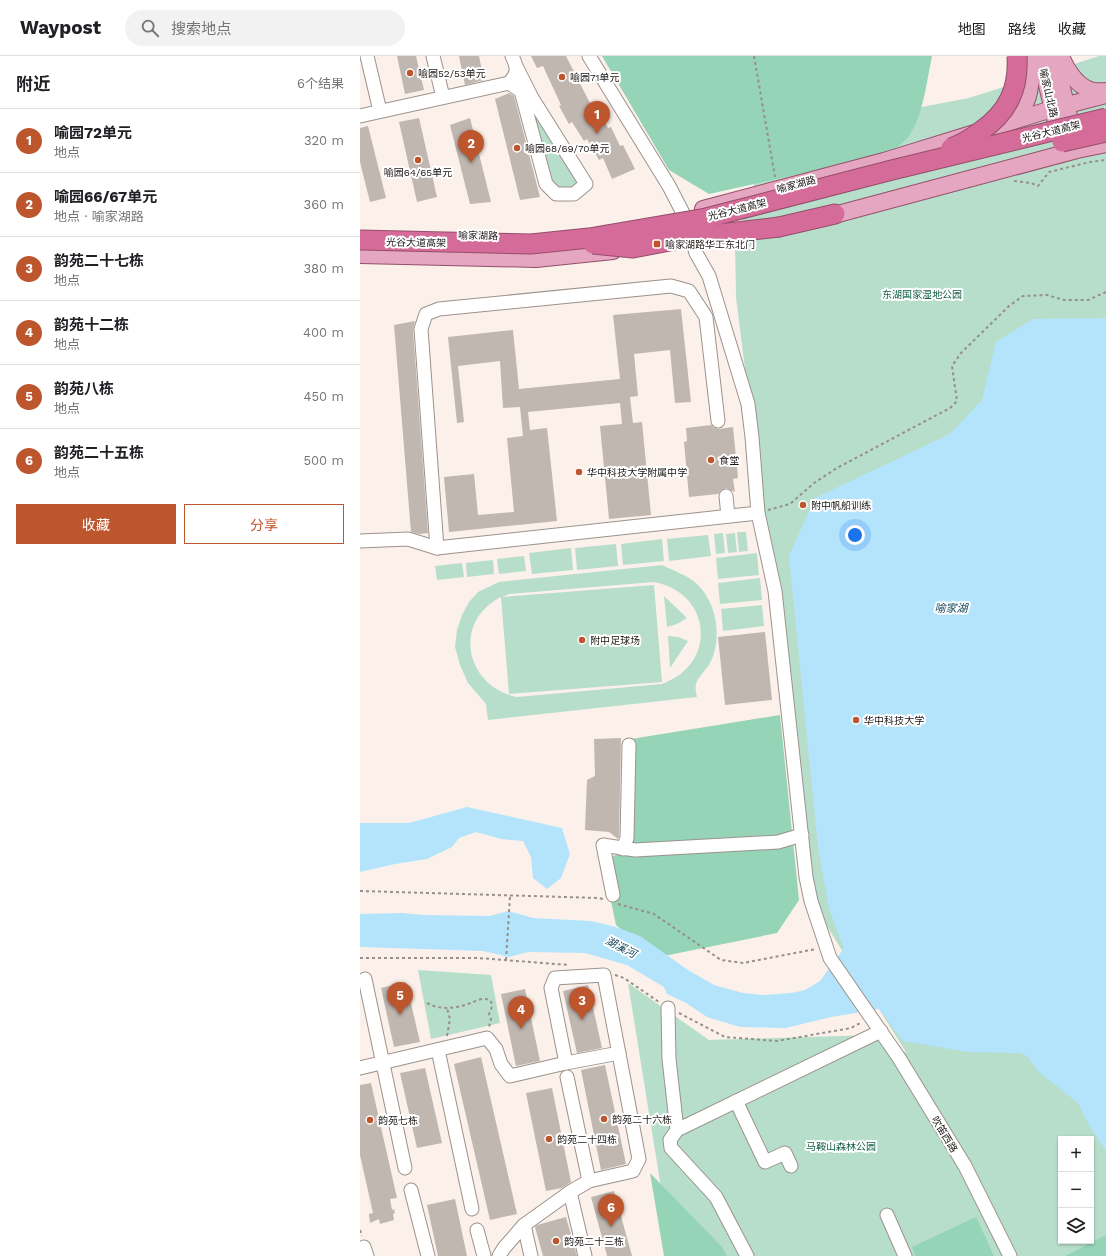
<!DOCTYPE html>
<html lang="zh">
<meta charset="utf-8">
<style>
:root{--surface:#fff;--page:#f2f2f2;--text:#202124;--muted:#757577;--line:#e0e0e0;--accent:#bd552d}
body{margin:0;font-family:"Work Sans","Noto Sans SC",sans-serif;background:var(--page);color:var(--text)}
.controls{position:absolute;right:12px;bottom:12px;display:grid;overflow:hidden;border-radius:0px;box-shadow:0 1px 3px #0004}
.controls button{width:36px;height:36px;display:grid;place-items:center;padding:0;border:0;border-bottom:1px solid var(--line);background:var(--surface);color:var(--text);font:20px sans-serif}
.you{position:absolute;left:495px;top:479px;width:14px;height:14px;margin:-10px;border:3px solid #fff;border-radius:50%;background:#1a73e8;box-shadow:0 0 0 6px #1a73e833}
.badge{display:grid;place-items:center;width:26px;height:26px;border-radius:50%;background:var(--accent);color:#fff;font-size:13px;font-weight:700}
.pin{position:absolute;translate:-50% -33px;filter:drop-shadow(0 1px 2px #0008)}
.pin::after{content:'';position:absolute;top:21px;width:14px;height:12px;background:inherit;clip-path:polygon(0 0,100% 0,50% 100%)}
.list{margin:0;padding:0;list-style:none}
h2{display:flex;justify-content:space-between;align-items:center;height:52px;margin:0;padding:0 16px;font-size:17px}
h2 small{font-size:13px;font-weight:400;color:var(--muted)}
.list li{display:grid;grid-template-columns:26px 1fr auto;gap:12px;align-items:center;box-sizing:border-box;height:64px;padding:0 16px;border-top:1px solid var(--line)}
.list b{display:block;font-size:15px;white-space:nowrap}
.list p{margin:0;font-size:13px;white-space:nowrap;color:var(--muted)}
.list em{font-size:13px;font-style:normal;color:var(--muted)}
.actions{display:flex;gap:8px;padding:12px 16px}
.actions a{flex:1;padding:9px 0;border:1px solid var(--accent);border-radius:0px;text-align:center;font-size:14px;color:var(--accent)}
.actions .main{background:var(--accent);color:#fff}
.icon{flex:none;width:22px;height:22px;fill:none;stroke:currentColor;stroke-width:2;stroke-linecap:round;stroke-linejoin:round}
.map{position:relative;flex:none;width:746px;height:1200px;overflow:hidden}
header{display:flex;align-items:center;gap:24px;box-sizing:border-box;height:56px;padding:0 20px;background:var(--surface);border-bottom:1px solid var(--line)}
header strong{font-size:19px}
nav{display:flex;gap:22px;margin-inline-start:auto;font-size:14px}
.search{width:280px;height:36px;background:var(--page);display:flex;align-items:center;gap:10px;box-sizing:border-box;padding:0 14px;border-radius:22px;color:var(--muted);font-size:15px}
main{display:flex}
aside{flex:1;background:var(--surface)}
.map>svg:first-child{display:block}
.green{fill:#b7decb;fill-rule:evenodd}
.forest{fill:#95d4b7}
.water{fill:#b3e4fc}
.building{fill:#c0b7b1}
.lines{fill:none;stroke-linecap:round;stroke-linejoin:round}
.minor-casing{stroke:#9b928c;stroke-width:15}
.major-casing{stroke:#944e6a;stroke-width:18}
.highway-casing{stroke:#944e6a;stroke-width:21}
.path{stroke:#968f8a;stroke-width:2;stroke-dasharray:3 3;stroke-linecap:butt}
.minor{stroke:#fff;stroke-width:13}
.major{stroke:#e5a6c1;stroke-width:16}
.highway{stroke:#d46b98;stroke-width:19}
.highway-bridge-casing{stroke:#944e6a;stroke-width:21;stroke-linecap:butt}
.highway-bridge{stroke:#d46b98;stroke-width:19}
.poi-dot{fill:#bd552d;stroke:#fff;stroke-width:1.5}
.labels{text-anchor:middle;stroke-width:4;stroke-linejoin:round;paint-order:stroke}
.poi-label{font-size:10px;fill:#1c1816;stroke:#fff;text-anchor:start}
.street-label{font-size:10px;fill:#1c1816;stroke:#fff}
.park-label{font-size:10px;fill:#136046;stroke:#fff}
.water-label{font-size:11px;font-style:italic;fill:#104559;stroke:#fff}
</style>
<header>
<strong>Waypost</strong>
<div class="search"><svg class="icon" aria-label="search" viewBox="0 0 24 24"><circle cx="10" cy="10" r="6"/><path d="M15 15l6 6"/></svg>搜索地点</div>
<nav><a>地图</a><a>路线</a><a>收藏</a></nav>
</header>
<main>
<aside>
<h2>附近<small>6个结果</small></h2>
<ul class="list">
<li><span class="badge">1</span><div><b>喻园72单元</b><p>地点</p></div><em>320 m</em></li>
<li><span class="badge">2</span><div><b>喻园66/67单元</b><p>地点 · 喻家湖路</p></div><em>360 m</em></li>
<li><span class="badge">3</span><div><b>韵苑二十七栋</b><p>地点</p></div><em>380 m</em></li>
<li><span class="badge">4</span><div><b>韵苑十二栋</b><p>地点</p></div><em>400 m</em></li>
<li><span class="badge">5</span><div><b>韵苑八栋</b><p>地点</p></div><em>450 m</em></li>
<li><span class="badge">6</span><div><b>韵苑二十五栋</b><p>地点</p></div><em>500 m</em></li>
</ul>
<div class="actions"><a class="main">收藏</a><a>分享</a></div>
</aside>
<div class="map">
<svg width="746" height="1200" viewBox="0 0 746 1200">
<rect width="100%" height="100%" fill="#fbf1ea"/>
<g class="green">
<path d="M 739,0 L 746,0 L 746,1200 L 312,1200 L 268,927 L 349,984 L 514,979 L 532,992 L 546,996 L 451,845 L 376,241 L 375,188 L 394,128 L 431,91 L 488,65 L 609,42 ZM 701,1083 L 731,1083 L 731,1185 L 701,1185 Z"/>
<polygon points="169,41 220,126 210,133 193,130"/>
<polygon points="377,476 386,476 388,495 379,496"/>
<polygon points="363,477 365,497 356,498 354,478"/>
<polygon points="375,477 377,496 368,497 366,478"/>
<polygon points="348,479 351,500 309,505 307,483"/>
<polygon points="302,483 304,505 263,509 261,488"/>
<polygon points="256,488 258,510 217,514 215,492"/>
<polygon points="211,492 213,514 172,518 169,497"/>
<polygon points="397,497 399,519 358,523 356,502"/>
<polygon points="164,500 166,515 139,518 137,503"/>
<polygon points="133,504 134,518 107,521 106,507"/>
<polygon points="102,507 104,521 77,524 75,510"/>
<path d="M 302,509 C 314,515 327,519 337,528 C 357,547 362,581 351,605 C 348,612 337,622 336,628 C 335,632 336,637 337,641 L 128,664 L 126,648 L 108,627 L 100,609 L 95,591 L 97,574 L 102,559 L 109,546 L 118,536 L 139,526 ZM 294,526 C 352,537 358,608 302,628 L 157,641 C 105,630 92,566 141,541 L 149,638 L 302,626 L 294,529 L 142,541 L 149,538 Z"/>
<polygon points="400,522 402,544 360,548 358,527"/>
<polygon points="304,540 327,562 317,568 307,571"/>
<polygon points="402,549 404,570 363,575 361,553"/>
<polygon points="308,580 318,581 328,585 310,612"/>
<polygon points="58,914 131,919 140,967 71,983"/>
</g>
<g class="forest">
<path d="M 242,0 L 572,0 C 567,24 563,60 549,80 C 542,88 534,94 525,99 L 349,138 L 309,114 Z"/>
<polygon points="420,659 439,844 417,877 294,902 256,869 243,806 261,796 265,684"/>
<polygon points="290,1117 362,1191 367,1200 304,1200"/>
<polygon points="616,1161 634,1200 555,1200 552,1191"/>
<polygon points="746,1179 746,1200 705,1200"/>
</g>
<g class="water">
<polygon points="746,262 746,1095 729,1069 718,1047 678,1015 667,1000 660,997 608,996 543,985 519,953 471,961 426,972 380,971 347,961 326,947 307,938 304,931 267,909 225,897 168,896 149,901 123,895 0,891 0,858 42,857 63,859 130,860 148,855 173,862 231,865 256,871 280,880 328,914 354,929 383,937 403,939 431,937 445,934 460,925 484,892 469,853 458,790 429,500 455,442 590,378 622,344 636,286 673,263"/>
<polygon points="107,751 202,772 210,798 201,822 187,833 173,822 171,801 163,785 141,783 116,776 99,782 92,791 67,803 35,808 0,816 0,767 49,767"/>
</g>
<g class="building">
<polygon points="37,0 56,0 64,34 45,38"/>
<polygon points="99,0 119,0 124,24 105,29"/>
<polygon points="171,0 206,0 234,55 237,54 248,72 251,71 260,90 263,89 275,113 252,123 243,102 239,104 227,83 224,85 212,66 209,68 199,50 201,49 183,10 177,12"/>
<polygon points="149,37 154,40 180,141 160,144 135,43"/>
<polygon points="59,62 77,141 57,146 39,66"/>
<polygon points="110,62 131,146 110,148 90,69"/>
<polygon points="8,70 26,142 10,146 0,106 0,72"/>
<polygon points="321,253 331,346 315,347 310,294 274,298 278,340 270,341 273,367 282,366 291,459 249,463 240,370 262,368 260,347 168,356 170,374 187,372 197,465 89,476 84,421 114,418 118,459 154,456 147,382 163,380 160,351 143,352 140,305 98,310 104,366 97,367 88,281 153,274 159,333 260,323 253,259"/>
<polygon points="55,265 53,274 68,477 59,478 51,476 34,269"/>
<polygon points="351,369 354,372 359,373 373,371 378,422 373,423 375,436 366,432 361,434 358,438 329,441 324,386 327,385 326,372"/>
<polygon points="405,576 412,644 365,649 358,581"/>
<polygon points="261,682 259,781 258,783 249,776 225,774 227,724 235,720 234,683"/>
<polygon points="46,926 60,986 34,991 21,932"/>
<polygon points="228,929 242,992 217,997 203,935"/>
<polygon points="165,933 180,1005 156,1010 141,938"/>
<polygon points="121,1001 157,1158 130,1164 94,1008"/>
<polygon points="245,1009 266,1108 241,1114 221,1014"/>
<polygon points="65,1012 82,1087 57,1092 40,1017"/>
<polygon points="11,1027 37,1142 30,1143 32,1154 34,1153 35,1157 33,1158 34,1164 20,1168 19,1163 10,1167 9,1158 13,1157 0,1099 0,1029"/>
<polygon points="192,1032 211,1126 202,1132 186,1135 166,1037"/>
<polygon points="254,1135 272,1200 247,1200 231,1141"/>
<polygon points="95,1143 107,1200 78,1200 67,1149"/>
<polygon points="206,1161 217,1200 183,1200 175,1171 177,1169"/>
</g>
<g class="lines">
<defs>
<g id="minor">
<polyline points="7,0 20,55"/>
<polyline points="73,0 83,41"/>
<polyline points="229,0 309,130 324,159 336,197 349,220 388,348 392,381 398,457 415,535 446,821 451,845 470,902 539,1002 605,1110 650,1200"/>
<polyline points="149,27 161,35 186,128 196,138 214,138 226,128 172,42 156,10"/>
<path d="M 0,60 L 149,27 C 158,17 158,12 152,0"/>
<polyline points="358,365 346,261 329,235 311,230 79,253 66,258 61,273 77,492 398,457"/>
<polyline points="366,440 368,460"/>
<polyline points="0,485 48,483 77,492"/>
<polyline points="263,793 267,782 269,689"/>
<polyline points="253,839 243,789 275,794 418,786 442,779"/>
<polyline points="5,923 45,1112"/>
<polyline points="308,952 309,1003 317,1074 310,1084 311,1092 356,1141 387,1200"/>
<polyline points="78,994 112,1153"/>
<polyline points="0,1012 127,982 136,993 141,1008 150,1020 206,1007 259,997"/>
<polyline points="207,1021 229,1125"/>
<polyline points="376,1045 405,1106 425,1097 431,1110"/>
<polyline points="317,1074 521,975"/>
<polyline points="51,1134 68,1200"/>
<polyline points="210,1136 225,1200"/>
<polyline points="527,1159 545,1200"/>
<polyline points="164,1169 171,1200"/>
<polyline points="117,1174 124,1200"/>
<polyline points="4,1191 7,1200"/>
<polyline points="139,1200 144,1192 164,1169 210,1136 229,1125 273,1115 279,1103 244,919 195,922 191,932 206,1007"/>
</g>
<g id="major">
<polyline points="680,0 695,63"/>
<polyline points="694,0 709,60"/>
<path d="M 701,0 C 706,13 716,29 730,34 C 734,36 741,35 746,35"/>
<path d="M 648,64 C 673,52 672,24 669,0"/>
<polyline points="343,153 524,105 692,53 746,39"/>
<polyline points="463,162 717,94 746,88"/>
<polyline points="0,199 176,203 253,195"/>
</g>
<polyline id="highway" points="419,171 475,158"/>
</defs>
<use href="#minor" class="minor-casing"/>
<use href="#major" class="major-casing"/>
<use href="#highway" class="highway-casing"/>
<g class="path">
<polyline points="394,0 415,121"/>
<polyline points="654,125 671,127 678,130 689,116 730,106 746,104"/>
<polyline points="408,454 430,448 454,427 477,412 590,352 597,345 592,310 601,297 649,250 663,240 687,239 704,244 728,244 746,236"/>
<polyline points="0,835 239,842 243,843"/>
<polyline points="258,848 294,858 361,904 383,907 456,893"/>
<polyline points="0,902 118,902 209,909"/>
<polyline points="146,904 150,840"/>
<polyline points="255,919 264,922 299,946"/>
<path d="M 67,947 C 82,955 96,952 111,947 C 114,946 119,943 123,943 C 134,942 133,951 129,958 L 131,963 L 129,971"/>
<polyline points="319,957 365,981 417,985 491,972 502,966"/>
<polyline points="87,980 90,963 87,952"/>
<polyline points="0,1174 2,1180"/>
</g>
<use href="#minor" class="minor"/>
<use href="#major" class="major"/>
<use href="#highway" class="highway"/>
<defs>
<g id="highway-bridge">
<polyline points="702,86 746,76"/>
<path d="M 591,92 C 602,88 612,82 621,75 C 648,56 659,33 657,0"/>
<polyline points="0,184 171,188 229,182 346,162 532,114 746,62"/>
<polyline points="233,188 273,192 325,182 419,171"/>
</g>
</defs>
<use href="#highway-bridge" class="highway-bridge-casing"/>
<use href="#highway-bridge" class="highway-bridge"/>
</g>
<g class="poi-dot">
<circle cx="50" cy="17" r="4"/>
<circle cx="202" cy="21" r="4"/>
<circle cx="157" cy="92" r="4"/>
<circle cx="58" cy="104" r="4"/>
<rect x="293" y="184" width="8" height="8" rx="2"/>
<circle cx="351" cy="404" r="4"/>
<circle cx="219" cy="416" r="4"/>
<circle cx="443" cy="449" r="4"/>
<circle cx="222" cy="584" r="4"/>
<circle cx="496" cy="664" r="4"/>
<circle cx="244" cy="1063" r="4"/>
<circle cx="10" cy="1064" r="4"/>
<circle cx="189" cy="1083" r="4"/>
<circle cx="196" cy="1185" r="4"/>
</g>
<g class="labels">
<g class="poi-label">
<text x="58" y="21">喻园52/53单元</text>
<text x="210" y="25">喻园71单元</text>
<text x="165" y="96">喻园68/69/70单元</text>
<text x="58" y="120" text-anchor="middle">喻园64/65单元</text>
<text x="305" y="192">喻家湖路华工东北门</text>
<text x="359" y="408">食堂</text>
<text x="227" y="420">华中科技大学附属中学</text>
<text x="451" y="453">附中帆船训练</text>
<text x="230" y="588">附中足球场</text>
<text x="504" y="668">华中科技大学</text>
<text x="252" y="1067">韵苑二十六栋</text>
<text x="18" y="1068">韵苑七栋</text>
<text x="197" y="1087">韵苑二十四栋</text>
<text x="204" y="1189">韵苑二十三栋</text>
</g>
<g class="street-label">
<text transform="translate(689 37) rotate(77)" y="4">喻家山北路</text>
<text transform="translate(691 75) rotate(-14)" y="4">光谷大道高架</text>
<text transform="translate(436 128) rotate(-15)" y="4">喻家湖路</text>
<text transform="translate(377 153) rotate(-14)" y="4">光谷大道高架</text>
<text transform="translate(118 179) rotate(1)" y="4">喻家湖路</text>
<text transform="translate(56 186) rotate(1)" y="4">光谷大道高架</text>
<text transform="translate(585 1078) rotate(59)" y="4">吹笛西路</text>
</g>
<g class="park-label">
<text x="562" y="242">东湖国家湿地公园</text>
<text x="481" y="1094">马鞍山森林公园</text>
</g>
<g class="water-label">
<text x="591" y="556">喻家湖</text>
<text transform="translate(261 891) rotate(27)" y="4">湖溪河</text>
</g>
</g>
</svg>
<div class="controls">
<button>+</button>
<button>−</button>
<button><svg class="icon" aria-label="layers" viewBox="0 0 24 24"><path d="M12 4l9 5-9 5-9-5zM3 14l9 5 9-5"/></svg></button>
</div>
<div class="you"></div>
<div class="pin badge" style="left:237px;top:78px">1</div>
<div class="pin badge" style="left:111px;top:107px">2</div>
<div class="pin badge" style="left:222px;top:964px">3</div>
<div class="pin badge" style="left:161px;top:973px">4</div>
<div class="pin badge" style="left:40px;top:959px">5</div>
<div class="pin badge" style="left:251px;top:1171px">6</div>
</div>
</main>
